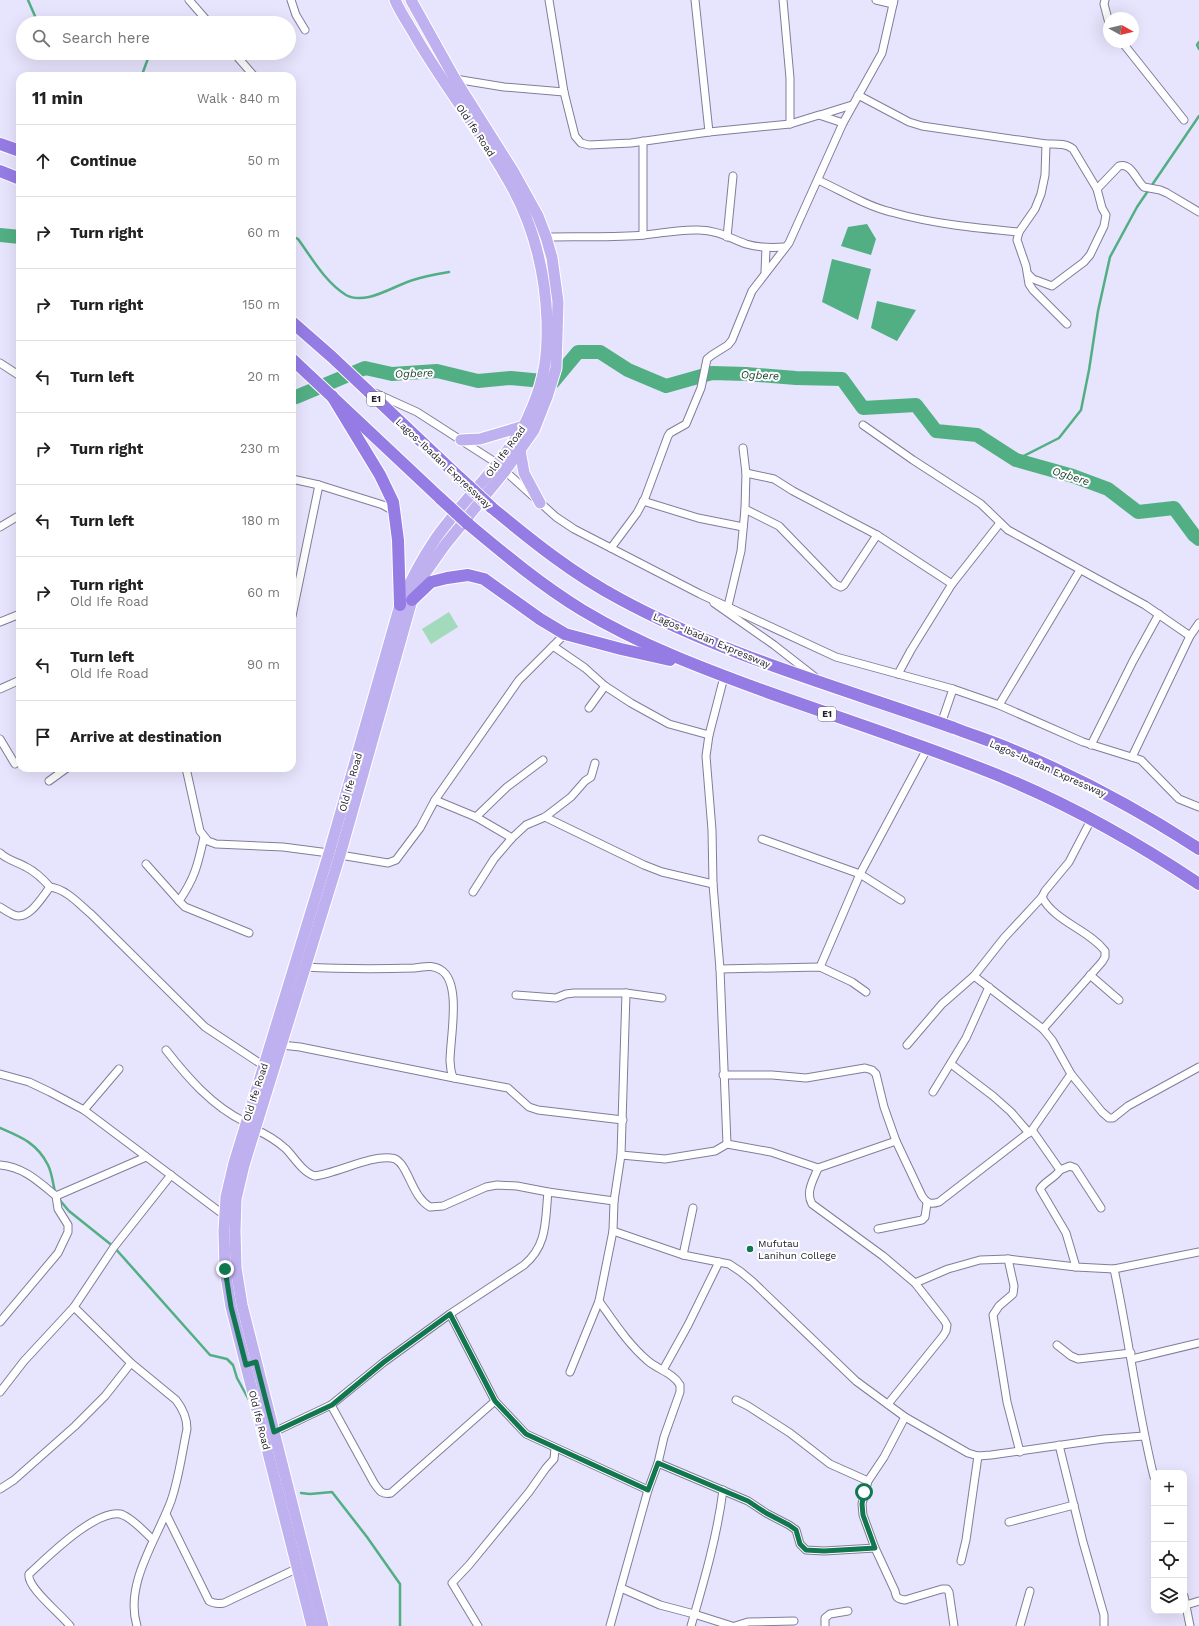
<!DOCTYPE html>
<meta charset="utf-8">
<style>
:root{--surface:#fff;--page:#f2f2f2;--text:#222;--muted:#767676;--line:#e0e0e0}
body{margin:0;font-family:"Work Sans",sans-serif;background:var(--page);color:var(--text)}
.controls{position:absolute;right:12px;bottom:12px;display:grid;overflow:hidden;border-radius:8px;box-shadow:0 4px 16px #0002}
.controls button{width:36px;height:36px;display:grid;place-items:center;padding:0;border:0;border-bottom:1px solid var(--line);background:var(--surface);color:var(--text);font:20px sans-serif}
.compass{position:absolute;left:1103px;top:12px;width:36px;height:36px;border-radius:50%;background:var(--surface);box-shadow:0 4px 16px #0002;rotate:98deg}
.stop{position:absolute;width:12px;height:12px;margin:-9px;border:3px solid #10774f;border-radius:50%;background:#fff}
.stop.end{background:#10774f;border-color:#fff;box-shadow:0 1px 4px #0008}
.list{margin:0;padding:0;list-style:none}
h2{display:flex;justify-content:space-between;align-items:center;height:52px;margin:0;padding:0 16px;font-size:17px}
h2 small{font-size:13px;font-weight:400;color:var(--muted)}
.list li{display:grid;grid-template-columns:26px 1fr auto;gap:12px;align-items:center;box-sizing:border-box;height:72px;padding:0 16px;border-top:1px solid var(--line)}
.list b{display:block;font-size:15px;white-space:nowrap}
.list p{margin:0;font-size:13px;white-space:nowrap;color:var(--muted)}
.list em{font-size:13px;font-style:normal;color:var(--muted)}
.icon{flex:none;width:22px;height:22px;fill:none;stroke:currentColor;stroke-width:2;stroke-linecap:round;stroke-linejoin:round}
.map{position:relative;flex:none;width:1199px;height:1626px;overflow:hidden}
.search{position:absolute;background:var(--surface);box-shadow:0 4px 16px #0002;left:16px;top:16px;width:280px;height:44px;display:flex;align-items:center;gap:10px;box-sizing:border-box;padding:0 14px;border-radius:22px;color:var(--muted);font-size:15px}
.panel{position:absolute;background:var(--surface);box-shadow:0 4px 16px #0002;left:16px;top:72px;width:280px;height:700px;border-radius:12px}
.map>svg:first-child{display:block}
.green{fill:#a3dabc}
.water{fill:#52af83}
.lines{fill:none;stroke-linecap:round;stroke-linejoin:round}
.stream{stroke:#52af83;stroke-width:2.5}
.river{stroke:#52af83;stroke-width:14}
.minor-casing{stroke:#827d9a;stroke-width:9}
.primary-casing{stroke:#fff;stroke-width:13}
.motorway-casing{stroke:#fff;stroke-width:14}
.minor{stroke:#fff;stroke-width:7}
.primary{stroke:#bfb0ef;stroke-width:11}
.motorway{stroke:#957ce5;stroke-width:12}
.motorway-bridge-casing{stroke:#fff;stroke-width:14;stroke-linecap:butt}
.motorway-bridge{stroke:#957ce5;stroke-width:12}
.route{stroke:#10774f;stroke-width:5}
.poi-dot{fill:#10774f;stroke:#fff;stroke-width:1.5}
.labels{text-anchor:middle;stroke-width:4;stroke-linejoin:round;paint-order:stroke}
.shield{fill:#fff;stroke:#65646b;stroke-width:1}
.shield-label{font-size:9px;font-weight:bold;fill:#23212c}
.street-label{font-size:10px;fill:#23212c;stroke:#fff}
.poi-label{font-size:10px;fill:#23212c;stroke:#fff;text-anchor:start}
.water-label{font-size:11px;font-style:italic;fill:#173f2c;stroke:#fff}
</style>
<div class="map">
<svg width="1199" height="1626" viewBox="0 0 1199 1626">
<rect width="100%" height="100%" fill="#e7e4fd"/>
<polygon class="green" points="449,612 458,627 431,644 422,629"/>
<g class="water">
<polygon points="867,224 876,239 871,255 841,246 848,227"/>
<polygon points="832,259 871,269 858,320 822,302"/>
<polygon points="877,301 916,310 897,341 871,328"/>
</g>
<g class="lines">
<g class="stream">
<polyline points="28,0 38,23"/>
<polyline points="1199,42 1197,45 1199,49"/>
<polyline points="144,76 143,72 150,53"/>
<path d="M 292,236 L 298,239 C 312,258 325,282 346,295 C 366,306 395,285 413,280 C 425,276 437,274 449,272"/>
<polyline points="1016,460 1059,438 1081,410 1089,370 1098,311 1110,257 1137,207 1199,116"/>
<path d="M 0,1128 C 21,1137 37,1143 48,1165 C 52,1173 53,1184 55,1192"/>
<polyline points="58,1198 69,1211 114,1247 210,1355 227,1359 233,1365 237,1378 249,1400"/>
<polyline points="301,1493 310,1494 332,1492 367,1537 400,1584 400,1626"/>
</g>
<g class="river">
<polyline points="0,235 20,237"/>
<polyline points="292,398 296,397 365,368 392,374 437,371 478,381 511,378 553,382 578,352 600,352 628,370 666,386 712,373 746,374 796,378 842,379 863,408 916,405 936,431 977,435 1016,460 1073,476 1108,489 1138,512 1174,508 1194,535 1199,539"/>
</g>
<defs>
<g id="minor">
<polyline points="189,0 209,23"/>
<polyline points="291,0 296,15 305,30"/>
<polyline points="549,0 564,92 575,136 581,143 589,145 631,143 709,132 790,124 819,115 843,123"/>
<polyline points="695,0 709,132"/>
<polyline points="783,0 790,78 790,124"/>
<polyline points="876,0 893,4"/>
<polyline points="1105,0 1104,4 1109,23"/>
<polyline points="1122,42 1184,120"/>
<polyline points="234,53 254,76"/>
<polyline points="455,79 504,87 564,92"/>
<path d="M 858,95 L 909,122 L 922,126 L 1046,144 C 1056,144 1066,143 1073,149 L 1097,189 L 1102,208 L 1106,215 L 1104,226 L 1090,255 L 1084,262 L 1052,286 L 1033,279 L 1028,274"/>
<polyline points="820,115 852,105"/>
<polyline points="1046,144 1045,175 1041,194 1035,209 1019,232 1017,240 1026,266 1029,284 1033,290 1067,324"/>
<path d="M 818,180 C 842,191 866,206 891,212 C 933,224 976,228 1019,232"/>
<path d="M 1097,189 L 1119,166 C 1131,162 1136,180 1144,187 L 1160,190 L 1167,193 L 1199,212"/>
<polyline points="643,235 643,141"/>
<path d="M 546,237 C 579,236 612,238 644,235 C 663,233 681,229 699,230 C 716,230 730,238 746,244 C 759,248 771,248 785,247"/>
<polyline points="727,237 733,176"/>
<polyline points="765,272 766,248"/>
<polyline points="0,363 20,376"/>
<polyline points="375,393 417,412 498,464"/>
<polyline points="863,425 913,460 981,504 1008,530 1145,605 1190,636"/>
<polyline points="505,471 556,517 574,529 700,594 836,657 953,689 999,705 1083,742 1141,760 1179,799 1199,807"/>
<polyline points="746,473 774,479 793,491 877,535 952,584"/>
<polyline points="292,479 319,485 383,505 390,509 395,514"/>
<polyline points="643,501 698,518 743,527"/>
<polyline points="745,509 779,526 835,584 841,587 844,585 877,535"/>
<polyline points="0,527 20,515"/>
<polyline points="611,548 637,513 645,498 668,436 670,433 686,424 701,388 707,359 712,355 728,345 732,340 752,291 789,243 843,123 882,53 894,0"/>
<polyline points="714,603 774,645 815,677"/>
<polyline points="728,606 741,551 745,509 746,473 743,448"/>
<polyline points="292,616 319,485"/>
<polyline points="0,622 20,614"/>
<polyline points="553,646 585,668 605,686 631,703 669,724 709,735"/>
<polyline points="898,674 911,650 952,584 1000,523"/>
<polyline points="724,677 709,735 706,756 712,830 713,884 720,969 727,1144"/>
<polyline points="0,689 20,680"/>
<polyline points="999,705 1080,570"/>
<polyline points="589,708 605,686"/>
<polyline points="941,724 953,689"/>
<polyline points="0,739 15,764"/>
<polyline points="1091,745 1133,661 1159,614"/>
<polyline points="1132,757 1190,636 1199,623"/>
<polyline points="186,768 200,831 208,841 216,844 283,847 329,853"/>
<polyline points="49,781 67,768"/>
<polyline points="435,800 476,817 512,838"/>
<polyline points="476,817 507,787 543,760"/>
<polyline points="545,817 644,865 662,872 713,884"/>
<path d="M 204,837 C 198,864 195,878 179,901 L 185,907 L 249,933"/>
<polyline points="762,839 860,874 901,900"/>
<path d="M 0,853 C 7,860 17,862 26,867 C 36,872 43,879 50,887"/>
<polyline points="340,855 388,863 396,860 420,828 435,800 519,680 565,634"/>
<polyline points="146,864 179,901"/>
<polyline points="473,892 494,859 512,838 526,825 545,817 571,797 585,781 591,777 595,763"/>
<path d="M 1042,897 C 1054,921 1089,930 1105,951 L 1105,957 L 1102,962 L 1043,1029"/>
<path d="M 0,907 C 5,910 9,913 14,915 C 29,921 42,897 50,887 C 66,889 79,904 91,914 L 205,1027 L 264,1066"/>
<path d="M 304,967 C 341,969 377,969 414,968 C 424,967 432,964 441,970 C 462,983 450,1038 450,1061 C 451,1067 450,1073 454,1078 L 508,1088 L 529,1107 L 538,1110 L 623,1120"/>
<polyline points="820,967 860,874 927,749"/>
<polyline points="720,969 820,967 852,982 866,992"/>
<polyline points="1090,975 1119,1000"/>
<polyline points="974,976 1043,1029 1052,1040 1071,1074 1102,1112 1109,1118 1113,1118 1128,1106 1199,1067"/>
<polyline points="516,995 556,998 566,994 574,993 626,993 662,998"/>
<polyline points="281,1045 300,1047 454,1078"/>
<polyline points="907,1045 942,1004 974,976 1004,938 1042,897 1045,891 1069,862 1092,818"/>
<path d="M 166,1050 C 188,1078 212,1106 245,1122"/>
<polyline points="951,1064 993,1096 1011,1112 1029,1133"/>
<polyline points="0,1074 29,1082 50,1092 84,1110 224,1215"/>
<path d="M 723,1075 L 772,1075 L 806,1078 L 865,1068 L 872,1070 L 876,1074 L 884,1107 L 896,1141 L 922,1196 C 927,1203 930,1205 939,1202 L 1032,1130 L 1071,1074"/>
<polyline points="933,1092 966,1038 989,987"/>
<polyline points="84,1110 119,1069"/>
<path d="M 254,1129 C 266,1134 276,1140 286,1149 C 294,1157 303,1173 315,1176 C 337,1173 372,1155 391,1158 C 398,1158 403,1166 406,1172 C 413,1185 417,1199 430,1207 L 443,1206 L 486,1187 L 497,1185 L 517,1186 L 548,1192 L 614,1201"/>
<path d="M 1032,1130 L 1060,1170 C 1055,1178 1045,1181 1040,1189 L 1066,1233 L 1076,1267"/>
<polyline points="621,1155 665,1159 715,1151 727,1144 771,1152 818,1168 896,1141"/>
<path d="M 0,1165 C 24,1167 39,1182 56,1196 L 58,1209 L 68,1225 L 68,1232 L 58,1253 L 0,1322"/>
<path d="M 818,1168 C 814,1179 805,1192 812,1204 L 883,1256 L 915,1283 L 944,1320 L 947,1325 L 946,1331 L 943,1336 L 888,1404"/>
<polyline points="1060,1170 1070,1166 1075,1168 1101,1208"/>
<polyline points="56,1196 146,1157"/>
<polyline points="878,1229 922,1220 925,1217 927,1203"/>
<polyline points="613,1231 683,1255 729,1264 741,1272 753,1282 856,1381 905,1417 968,1453 978,1456 991,1455 1104,1439 1144,1436"/>
<polyline points="683,1255 693,1208"/>
<polyline points="1008,1259 1014,1286 1013,1294 999,1306 993,1315 1007,1402 1020,1452"/>
<path d="M 1114,1269 C 1129,1338 1137,1409 1154,1477"/>
<polyline points="915,1283 948,1269 980,1260 1008,1259 1076,1267 1114,1269 1199,1252"/>
<path d="M 599,1301 C 614,1322 628,1344 648,1361 C 659,1370 673,1373 680,1385 L 680,1392 L 664,1437 L 658,1463 L 648,1490 L 610,1626"/>
<path d="M 74,1307 L 131,1363 L 176,1400 C 183,1409 187,1418 187,1429 C 182,1453 179,1478 171,1501 C 157,1539 124,1584 137,1626"/>
<polyline points="450,1314 495,1401 526,1434 648,1490"/>
<polyline points="1057,1345 1071,1356 1078,1359 1131,1353"/>
<polyline points="1132,1359 1199,1343"/>
<polyline points="663,1370 688,1325 719,1262"/>
<polyline points="570,1372 599,1301 613,1231 614,1201 621,1155 626,993"/>
<polyline points="0,1392 24,1361 74,1307 114,1247 171,1175"/>
<polyline points="736,1400 748,1406 790,1433 830,1464 868,1481"/>
<path d="M 331,1405 L 374,1483 C 379,1490 381,1495 391,1493 L 495,1401"/>
<path d="M 905,1417 L 884,1457 L 868,1481 L 862,1504 L 863,1515 L 875,1548 L 895,1591 C 896,1598 898,1599 905,1600 L 942,1589 L 947,1589 L 949,1592 L 954,1626"/>
<path d="M 274,1432 L 331,1405 L 384,1362 L 450,1314 L 524,1265 C 548,1245 545,1220 548,1192"/>
<polyline points="1059,1445 1083,1542 1104,1615 1104,1626"/>
<polyline points="658,1463 748,1501 766,1513 789,1525 796,1530 800,1544 806,1550 824,1551 875,1548"/>
<polyline points="0,1489 14,1480 75,1426 105,1396 131,1363"/>
<path d="M 166,1514 L 209,1601 C 214,1604 218,1604 224,1603 L 298,1568"/>
<polyline points="1009,1522 1074,1505"/>
<polyline points="961,1561 966,1540 978,1456"/>
<polyline points="621,1588 660,1605 694,1614 732,1626"/>
<polyline points="1184,1596 1190,1626"/>
<polyline points="1186,1605 1199,1601"/>
<path d="M 70,1626 C 62,1615 26,1587 29,1574 C 48,1557 93,1511 120,1514 C 130,1516 146,1533 153,1540"/>
<polyline points="478,1626 452,1583 469,1565 529,1492 546,1468 554,1459 555,1448"/>
<path d="M 691,1626 C 704,1581 717,1537 723,1490"/>
<polyline points="735,1626 748,1622 794,1621"/>
<polyline points="825,1626 825,1618 830,1614 848,1611"/>
<polyline points="1020,1626 1030,1591"/>
</g>
<g id="primary">
<polyline points="461,440 480,439 524,426"/>
<polyline points="520,450 524,473 540,503"/>
<path d="M 312,1626 L 231,1307 L 225,1269 L 224,1231 L 226,1197 L 234,1163 L 329,853 L 400,605 C 410,581 421,560 436,538 C 463,500 499,468 523,427 C 527,421 529,414 532,408 C 545,377 548,354 547,320 C 545,268 531,217 504,173 C 477,127 444,85 417,39 C 410,26 401,14 395,0"/>
<polyline points="323,1626 242,1305 236,1268 235,1231 236,1199 244,1165 340,855 412,600 423,576 445,545 505,471 534,430 547,397 556,368 558,302 552,258 546,237 538,216 513,171 455,79 411,0"/>
</g>
<g id="motorway">
<polyline points="0,144 20,151"/>
<polyline points="0,171 20,179"/>
<polyline points="292,322 332,357 460,478"/>
<polyline points="292,359 441,499"/>
<polyline points="332,396 380,475 393,502 398,540 400,605"/>
<path d="M 491,507 C 532,541 573,574 620,599 C 725,656 842,688 954,728 C 972,735 991,741 1010,749 C 1076,776 1139,810 1199,849"/>
<path d="M 467,523 C 504,554 541,585 582,610 C 640,645 704,669 767,692 C 837,717 908,740 977,767 C 1056,797 1129,837 1199,884"/>
<polyline points="412,600 431,582 447,578 468,575 484,579 540,619 565,634 621,649 670,660"/>
</g>
</defs>
<use href="#minor" class="minor-casing"/>
<use href="#primary" class="primary-casing"/>
<use href="#motorway" class="motorway-casing"/>
<use href="#minor" class="minor"/>
<use href="#primary" class="primary"/>
<use href="#motorway" class="motorway"/>
<defs>
<g id="motorway-bridge">
<polyline points="460,478 491,507"/>
<polyline points="441,499 467,523"/>
</g>
</defs>
<use href="#motorway-bridge" class="motorway-bridge-casing"/>
<use href="#motorway-bridge" class="motorway-bridge"/>
</g>
<g class="lines">
<polyline class="route" points="225,1269 231,1307 246,1365 256,1362 274,1432 332,1405 384,1362 450,1314 495,1401 526,1434 648,1490 658,1463 748,1501 766,1513 789,1525 796,1530 800,1544 806,1550 824,1551 875,1548 863,1515 862,1504 864,1492"/>
</g>
<circle class="poi-dot" cx="750" cy="1249" r="4"/>
<g class="labels">
<g class="shield">
<rect x="367" y="392" width="18" height="14" rx="3"/>
<rect x="818" y="707" width="18" height="14" rx="3"/>
</g>
<g class="shield-label">
<text x="376" y="402">E1</text>
<text x="827" y="717">E1</text>
</g>
<g class="street-label">
<text transform="translate(476 130) rotate(56)" y="4">Old Ife Road</text>
<text transform="translate(505 451) rotate(-54)" y="4">Old Ife Road</text>
<text transform="translate(444 463) rotate(43)" y="4">Lagos-Ibadan Expressway</text>
<text transform="translate(712 640) rotate(23)" y="4">Lagos-Ibadan Expressway</text>
<text transform="translate(1048 768) rotate(24)" y="4">Lagos-Ibadan Expressway</text>
<text transform="translate(350 782) rotate(-74)" y="4">Old Ife Road</text>
<text transform="translate(255 1092) rotate(-72)" y="4">Old Ife Road</text>
<text transform="translate(260 1420) rotate(76)" y="4">Old Ife Road</text>
</g>
<g class="poi-label">
<text x="758" y="1247">Mufutau<tspan x="758" dy="12">Lanihun College</tspan></text>
</g>
<g class="water-label">
<text transform="translate(414 373) rotate(-2)" y="4">Ogbere</text>
<text transform="translate(760 375) rotate(2)" y="4">Ogbere</text>
<text transform="translate(1071 476) rotate(18)" y="4">Ogbere</text>
</g>
</g>
</svg>
<div class="controls">
<button>+</button>
<button>−</button>
<button><svg class="icon" aria-label="locate" viewBox="0 0 24 24"><circle cx="12" cy="12" r="6"/><path d="M12 2v4M12 18v4M2 12h4M18 12h4"/></svg></button>
<button><svg class="icon" aria-label="layers" viewBox="0 0 24 24"><path d="M12 4l9 5-9 5-9-5zM3 14l9 5 9-5"/></svg></button>
</div>
<svg class="compass" viewBox="-18 -18 36 36"><path d="M0-13l5 13h-10z" fill="#e53935"/><path d="M0 13l5-13h-10z" fill="#767676"/></svg>
<div class="stop" style="left:864px;top:1492px"></div>
<div class="stop end" style="left:225px;top:1269px"></div>
<div class="search"><svg class="icon" aria-label="search" viewBox="0 0 24 24"><circle cx="10" cy="10" r="6"/><path d="M15 15l6 6"/></svg>Search here</div>
<section class="panel">
<h2>11 min<small>Walk · 840 m</small></h2>
<ul class="list">
<li><svg class="icon" aria-label="ahead" viewBox="0 0 24 24"><path d="M12 20V5M6 11l6-6 6 6"/></svg><div><b>Continue</b></div><em>50 m</em></li>
<li><svg class="icon" aria-label="right" viewBox="0 0 24 24"><path d="M7 20v-9h11M14 6l5 5-5 5"/></svg><div><b>Turn right</b></div><em>60 m</em></li>
<li><svg class="icon" aria-label="right" viewBox="0 0 24 24"><path d="M7 20v-9h11M14 6l5 5-5 5"/></svg><div><b>Turn right</b></div><em>150 m</em></li>
<li><svg class="icon" aria-label="left" viewBox="0 0 24 24"><path d="M17 20v-9H6M10 6l-5 5 5 5"/></svg><div><b>Turn left</b></div><em>20 m</em></li>
<li><svg class="icon" aria-label="right" viewBox="0 0 24 24"><path d="M7 20v-9h11M14 6l5 5-5 5"/></svg><div><b>Turn right</b></div><em>230 m</em></li>
<li><svg class="icon" aria-label="left" viewBox="0 0 24 24"><path d="M17 20v-9H6M10 6l-5 5 5 5"/></svg><div><b>Turn left</b></div><em>180 m</em></li>
<li><svg class="icon" aria-label="right" viewBox="0 0 24 24"><path d="M7 20v-9h11M14 6l5 5-5 5"/></svg><div><b>Turn right</b><p>Old Ife Road</p></div><em>60 m</em></li>
<li><svg class="icon" aria-label="left" viewBox="0 0 24 24"><path d="M17 20v-9H6M10 6l-5 5 5 5"/></svg><div><b>Turn left</b><p>Old Ife Road</p></div><em>90 m</em></li>
<li><svg class="icon" aria-label="arrive" viewBox="0 0 24 24"><path d="M6 21V4h12l-3 4 3 4H6"/></svg><div><b>Arrive at destination</b></div></li>
</ul>
</section>
</div>
